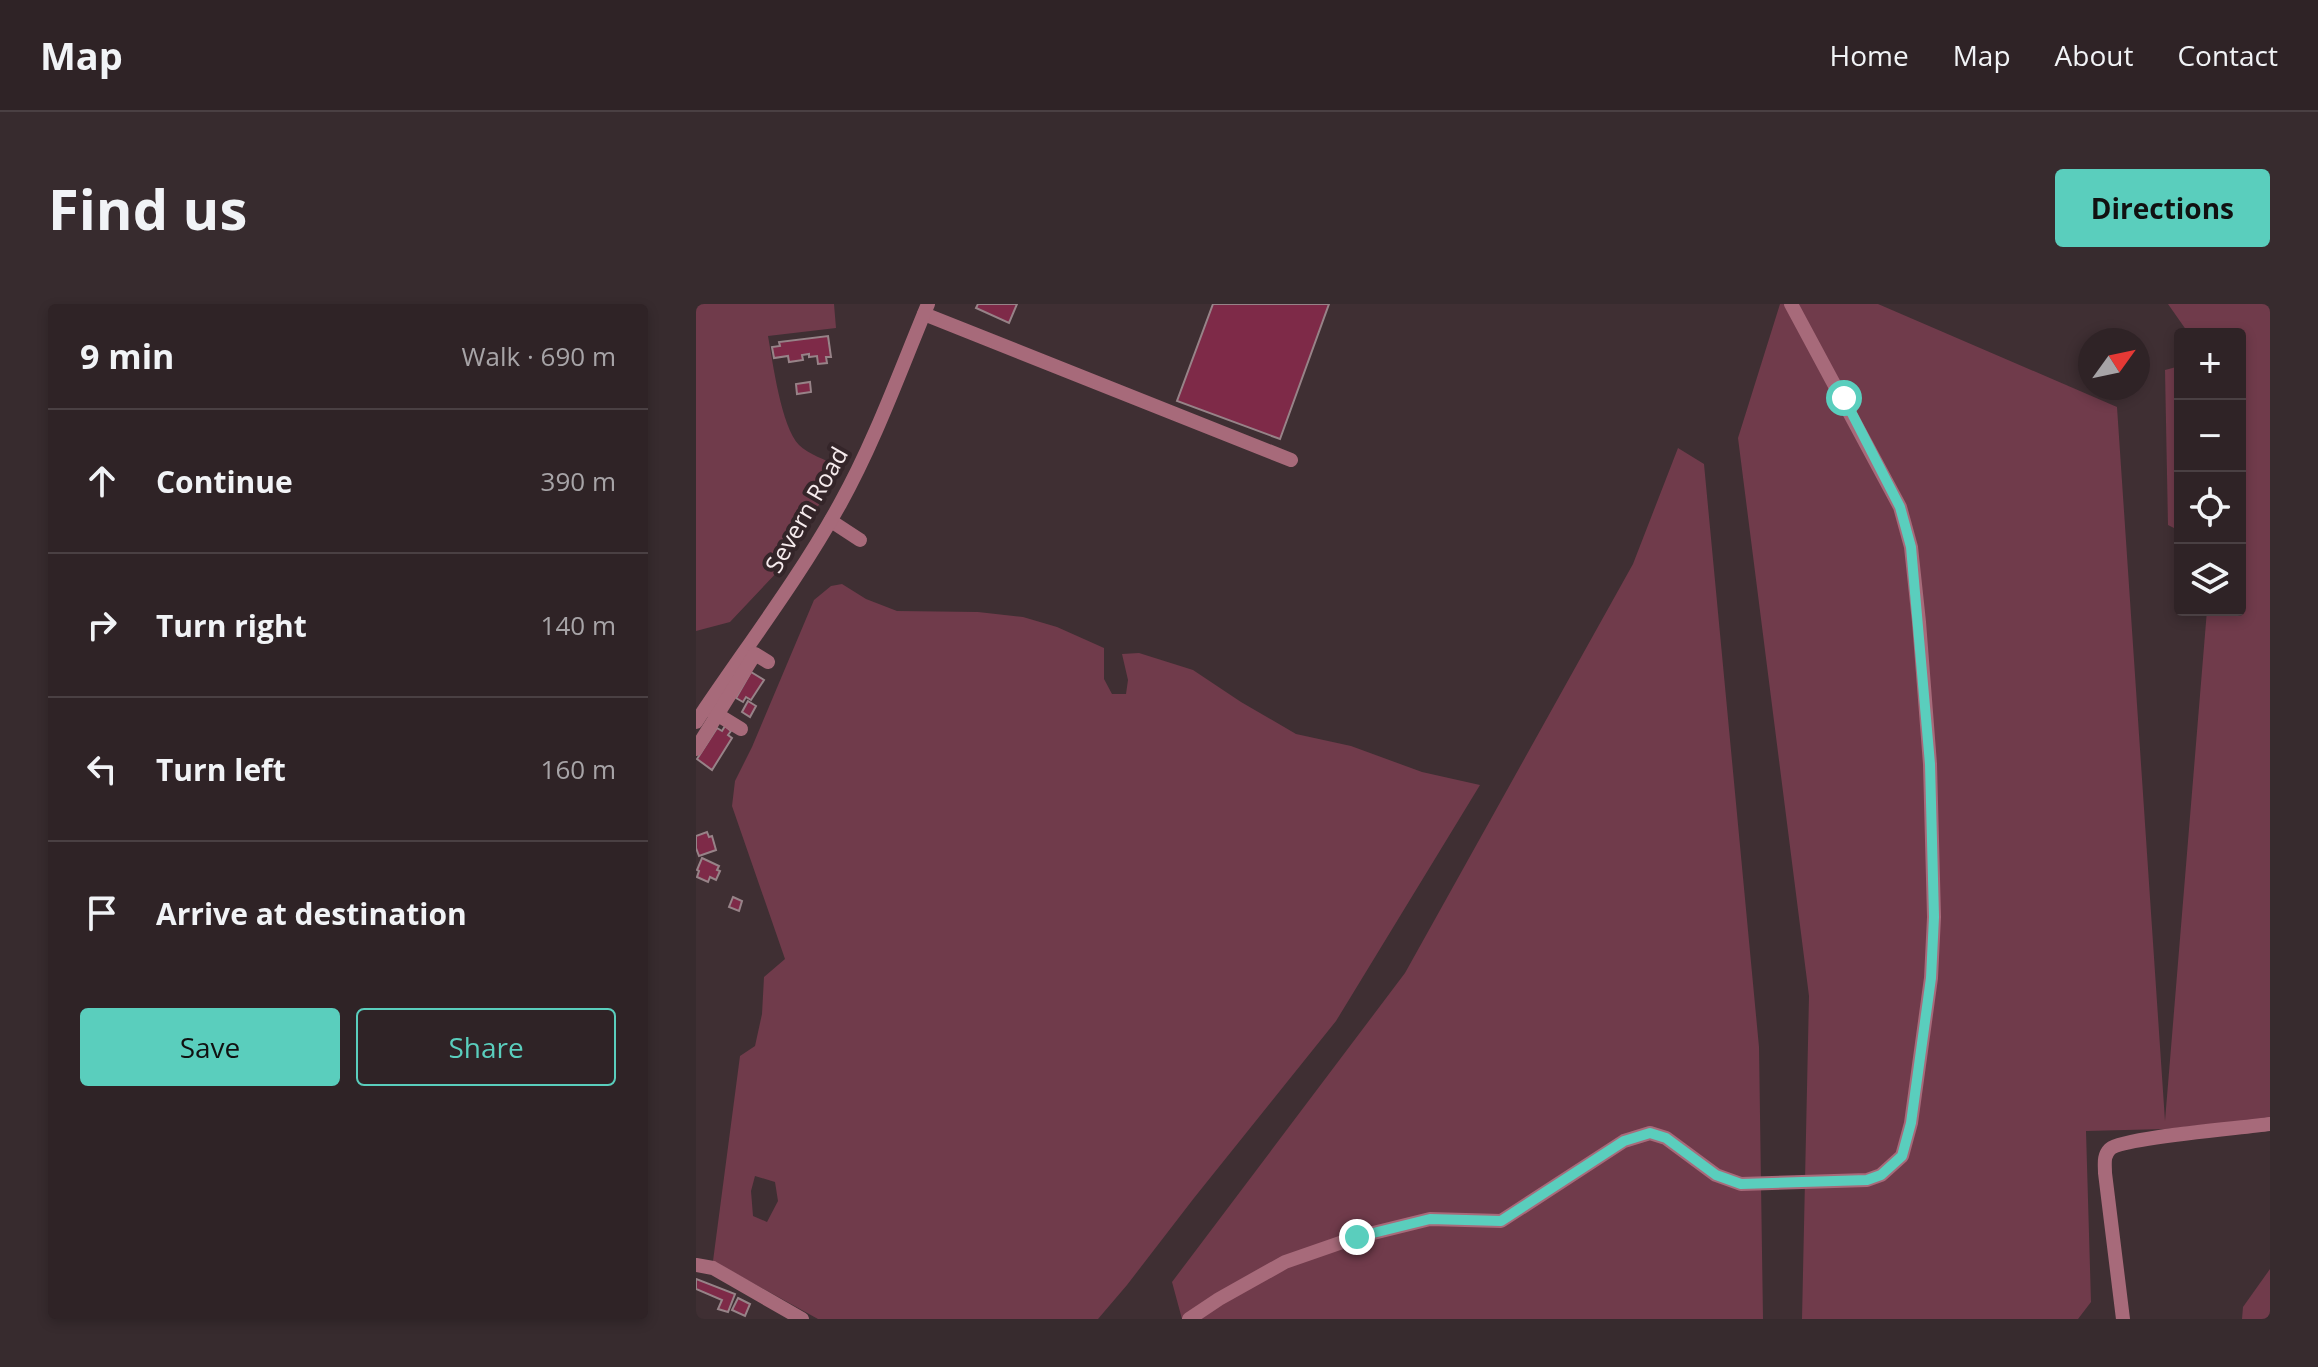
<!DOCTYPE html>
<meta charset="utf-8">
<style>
:root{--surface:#2f2326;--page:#372b2e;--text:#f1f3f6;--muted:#a7a4a7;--line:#4a4043;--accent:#5acebd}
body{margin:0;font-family:"Open Sans",sans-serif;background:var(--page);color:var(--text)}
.controls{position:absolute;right:24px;top:24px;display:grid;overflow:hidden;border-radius:8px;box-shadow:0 4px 12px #0003}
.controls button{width:72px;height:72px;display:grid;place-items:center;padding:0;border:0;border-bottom:2px solid var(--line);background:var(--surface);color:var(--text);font:40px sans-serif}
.compass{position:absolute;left:1382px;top:24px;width:72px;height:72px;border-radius:50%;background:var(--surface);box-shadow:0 4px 12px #0003;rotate:57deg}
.stop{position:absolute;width:24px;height:24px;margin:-18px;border:6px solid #5acebd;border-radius:50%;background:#fff}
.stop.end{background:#5acebd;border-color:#fff;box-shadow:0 2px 8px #0008}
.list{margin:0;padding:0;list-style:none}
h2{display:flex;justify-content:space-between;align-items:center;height:104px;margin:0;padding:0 32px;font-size:34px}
h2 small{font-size:26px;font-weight:400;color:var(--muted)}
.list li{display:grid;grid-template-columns:52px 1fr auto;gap:24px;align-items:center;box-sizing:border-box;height:144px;padding:0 32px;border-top:2px solid var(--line)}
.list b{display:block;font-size:30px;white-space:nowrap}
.list em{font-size:26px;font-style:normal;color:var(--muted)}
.actions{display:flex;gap:16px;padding:24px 32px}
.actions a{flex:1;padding:18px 0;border:2px solid var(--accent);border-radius:8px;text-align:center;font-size:28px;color:var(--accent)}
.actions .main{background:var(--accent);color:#111}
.icon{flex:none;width:44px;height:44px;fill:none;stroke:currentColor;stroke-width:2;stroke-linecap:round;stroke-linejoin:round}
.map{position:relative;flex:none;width:1574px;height:1015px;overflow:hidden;border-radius:8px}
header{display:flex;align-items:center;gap:48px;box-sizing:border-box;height:112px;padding:0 40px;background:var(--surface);border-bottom:2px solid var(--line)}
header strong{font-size:38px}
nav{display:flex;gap:44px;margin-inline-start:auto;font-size:28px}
.intro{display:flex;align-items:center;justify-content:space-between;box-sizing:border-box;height:192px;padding:0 48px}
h1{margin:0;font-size:56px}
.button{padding:20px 36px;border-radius:8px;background:var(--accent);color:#111;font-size:28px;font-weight:700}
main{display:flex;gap:48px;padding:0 48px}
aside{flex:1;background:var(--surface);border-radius:8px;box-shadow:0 4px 12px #0003}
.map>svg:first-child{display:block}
.green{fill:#703b4b;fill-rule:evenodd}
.building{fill:#7e2a48;stroke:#978388;stroke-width:2}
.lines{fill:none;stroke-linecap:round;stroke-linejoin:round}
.minor{stroke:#a76a7a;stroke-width:14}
.route{stroke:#5acebd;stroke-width:10}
.labels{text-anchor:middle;stroke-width:8;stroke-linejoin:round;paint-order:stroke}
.street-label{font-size:24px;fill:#f6ebed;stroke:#342529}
</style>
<header>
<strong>Map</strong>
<nav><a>Home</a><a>Map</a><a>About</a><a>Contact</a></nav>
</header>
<div class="intro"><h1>Find us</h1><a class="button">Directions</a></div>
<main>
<aside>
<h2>9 min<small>Walk · 690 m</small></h2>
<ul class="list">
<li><svg class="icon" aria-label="ahead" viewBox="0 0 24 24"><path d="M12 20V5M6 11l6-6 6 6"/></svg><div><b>Continue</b></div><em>390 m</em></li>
<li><svg class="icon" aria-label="right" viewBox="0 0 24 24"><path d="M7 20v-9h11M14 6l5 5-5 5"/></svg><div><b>Turn right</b></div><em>140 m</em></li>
<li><svg class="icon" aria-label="left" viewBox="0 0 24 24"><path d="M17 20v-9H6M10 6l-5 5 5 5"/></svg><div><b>Turn left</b></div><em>160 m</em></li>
<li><svg class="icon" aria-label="arrive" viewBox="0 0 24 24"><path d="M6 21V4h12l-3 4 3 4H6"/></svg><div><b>Arrive at destination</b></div></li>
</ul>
<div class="actions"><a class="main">Save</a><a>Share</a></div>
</aside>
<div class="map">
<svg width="1574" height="1015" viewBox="0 0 1574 1015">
<rect width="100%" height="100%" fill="#3f2f33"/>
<g class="green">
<path d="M 0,0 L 138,0 L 140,24 L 72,32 C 77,59 85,122 103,141 C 112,150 130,156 142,162 L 139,174 L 85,264 L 34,318 L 0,327 Z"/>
<polygon points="1084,0 1182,0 1421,103 1469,817 1511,306 1544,306 1544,30 1493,30 1472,0 1574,0 1574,814 1469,825 1390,827 1395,998 1382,1015 1106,1015 1113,692 1042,134"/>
<polygon points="1484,62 1484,227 1472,221 1469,66"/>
<polygon points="982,144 1008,160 1063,743 1067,1015 486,1015 476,978 709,669 937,260"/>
<path d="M 146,280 L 170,295 L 201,307 L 282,308 L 327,313 L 361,323 L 408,344 L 408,375 L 416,390 L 430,390 L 432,376 L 426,350 L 443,349 L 497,366 L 545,398 L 600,430 L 655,442 L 726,468 L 784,481 L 640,717 L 498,894 L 431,981 L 402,1015 L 122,1015 L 17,957 L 44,752 L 59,742 L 66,710 L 68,673 L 89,655 L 36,502 L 39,477 L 56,443 L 118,296 L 135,282 ZM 59,872 L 79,878 L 82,897 L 71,918 L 57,912 L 55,887 Z"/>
<polygon points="1574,965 1574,1015 1546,1015 1547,1003"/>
</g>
<g class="building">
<polygon points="282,0 321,0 313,19 280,4"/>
<polygon points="517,0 633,0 584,135 481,97"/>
<polygon points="132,32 135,53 130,53 131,59 122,60 121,52 113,53 113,50 106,51 107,56 93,58 92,52 78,54 76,43 84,42 83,38"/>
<polygon points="114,78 115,88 101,90 100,80"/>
<polygon points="55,368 68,376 55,396 50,393 47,398 40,394"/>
<polygon points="52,397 60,402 54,413 46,408"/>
<polygon points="29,422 35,427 32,431 36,434 16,466 1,455 21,424 26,427"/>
<polygon points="11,528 13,533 16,532 20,546 3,552 0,544 0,532"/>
<polygon points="6,554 23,562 21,566 24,567 20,576 14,573 12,578 1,573 3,567 1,566"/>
<polygon points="37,593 46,597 43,607 33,603"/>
<polygon points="0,975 39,990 32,1008 22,1005 26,996 0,985"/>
<polygon points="42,994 54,1000 49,1012 36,1006"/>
</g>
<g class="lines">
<g class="minor">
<polyline points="228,10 595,156"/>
<polyline points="135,217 164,236"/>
<polyline points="14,406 45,425"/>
<path d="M 0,418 C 48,346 102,276 144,200 C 179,137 204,67 232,0"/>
<polyline points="0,445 59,350 72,358"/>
<polyline points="0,961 17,964 106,1015"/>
<polyline points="493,1015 523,995 589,958 661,933 734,915 805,917 928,837 954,829 970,834 1020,871 1045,880 1171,876 1185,871 1206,852 1215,819 1235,674 1238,613 1234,460 1223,318 1215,243 1204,203 1095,0"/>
<path d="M 1427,1015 L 1409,869 C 1409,860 1407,852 1414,845 C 1428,833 1548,824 1574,820"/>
</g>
</g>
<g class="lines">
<polyline class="route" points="661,933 734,915 805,917 928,837 954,829 970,834 1020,871 1045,880 1171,876 1185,871 1206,852 1215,819 1235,674 1238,613 1234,460 1215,243 1204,203 1148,94"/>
</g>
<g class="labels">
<g class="street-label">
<text transform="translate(111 206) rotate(-60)" y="8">Severn Road</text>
</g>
</g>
</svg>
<div class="controls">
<button>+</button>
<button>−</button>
<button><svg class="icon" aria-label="locate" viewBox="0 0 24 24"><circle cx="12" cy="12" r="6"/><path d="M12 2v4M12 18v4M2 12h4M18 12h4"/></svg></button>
<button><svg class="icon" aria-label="layers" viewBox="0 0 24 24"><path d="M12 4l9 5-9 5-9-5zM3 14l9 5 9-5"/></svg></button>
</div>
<svg class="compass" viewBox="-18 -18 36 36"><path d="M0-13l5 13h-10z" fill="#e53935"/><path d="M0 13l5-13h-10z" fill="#a7a4a7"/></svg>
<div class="stop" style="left:1148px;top:94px"></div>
<div class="stop end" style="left:661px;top:933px"></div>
</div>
</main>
